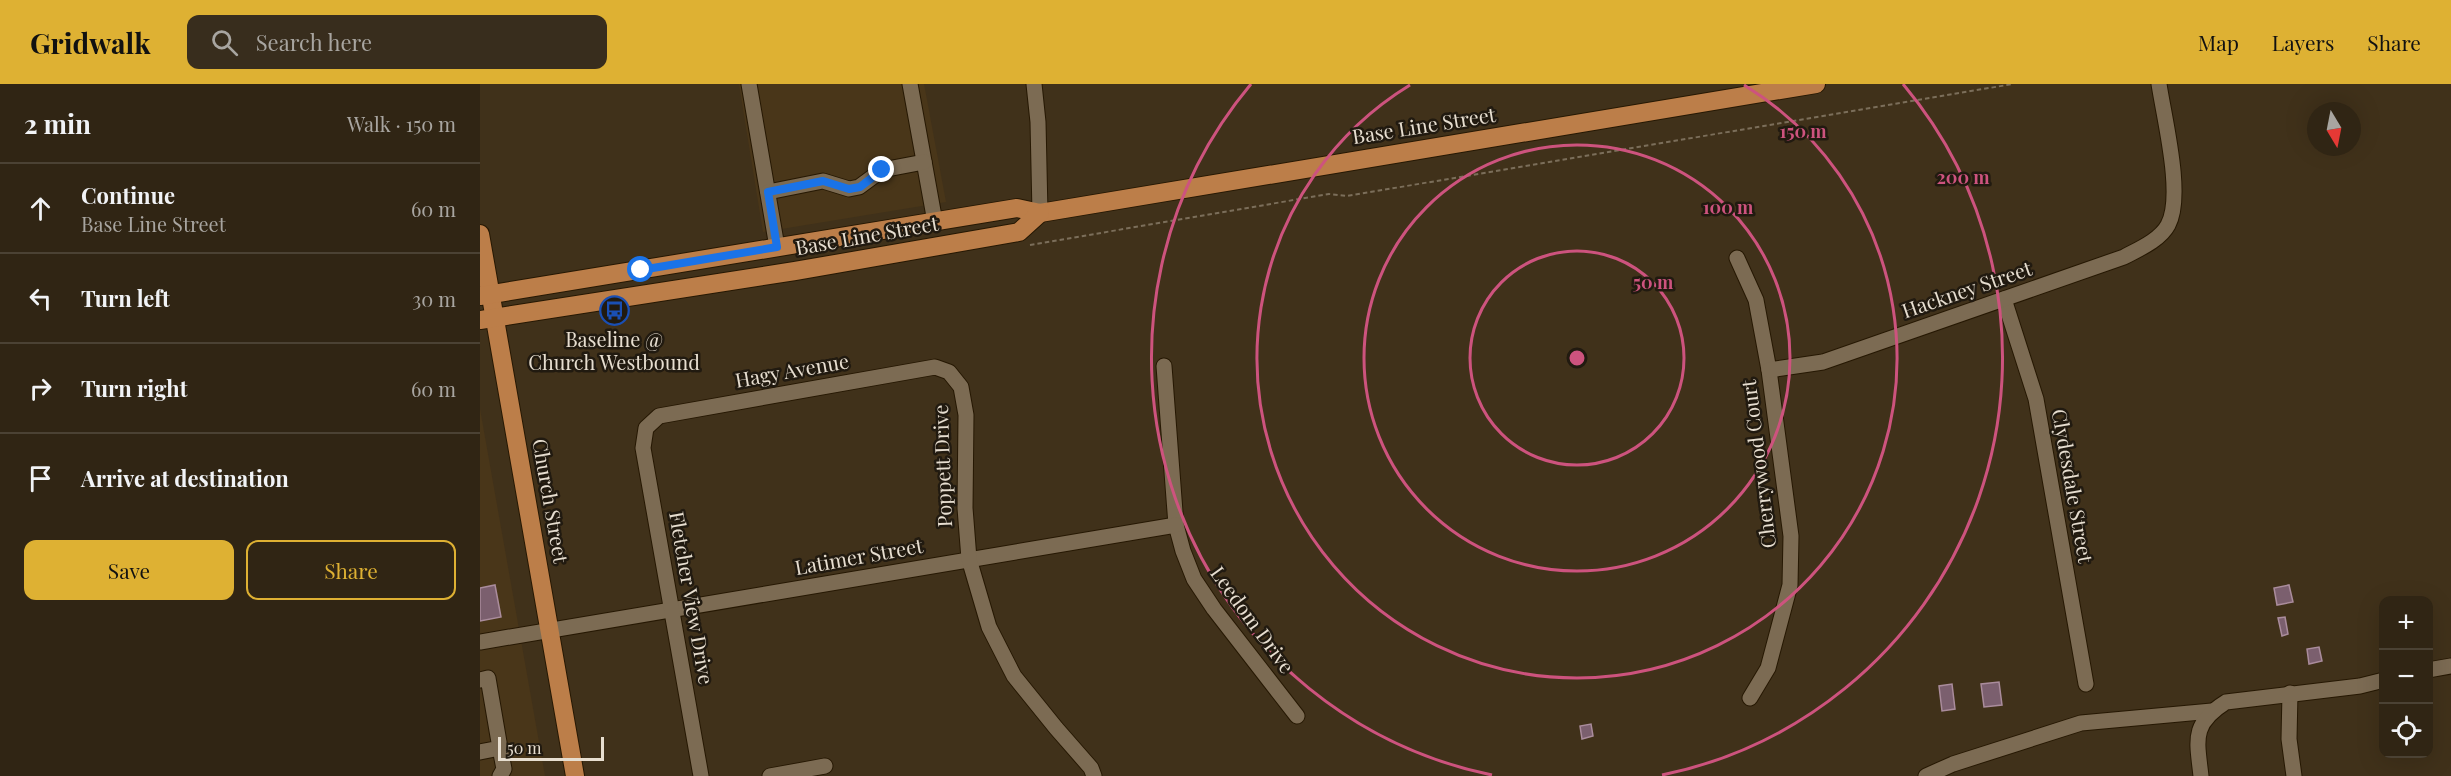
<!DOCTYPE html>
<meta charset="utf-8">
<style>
:root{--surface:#302514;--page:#382d1d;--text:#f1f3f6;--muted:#a8a5a0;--line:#4b4234;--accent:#deb133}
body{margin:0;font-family:"Playfair Display",serif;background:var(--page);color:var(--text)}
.controls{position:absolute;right:18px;bottom:18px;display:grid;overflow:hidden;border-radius:12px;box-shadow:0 6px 24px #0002}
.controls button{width:54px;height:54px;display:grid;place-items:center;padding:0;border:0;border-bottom:2px solid var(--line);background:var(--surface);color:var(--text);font:30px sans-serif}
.compass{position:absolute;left:1827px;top:18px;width:54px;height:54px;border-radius:50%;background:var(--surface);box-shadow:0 6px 24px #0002;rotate:170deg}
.scale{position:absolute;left:18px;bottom:15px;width:106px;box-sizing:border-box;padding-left:6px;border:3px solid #e7ded0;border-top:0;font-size:16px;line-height:21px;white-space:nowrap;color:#e7ded0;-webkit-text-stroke:4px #211a10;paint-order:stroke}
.stop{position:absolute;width:18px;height:18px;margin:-14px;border:4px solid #1a73e8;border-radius:50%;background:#fff}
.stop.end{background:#1a73e8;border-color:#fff;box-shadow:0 2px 6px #0008}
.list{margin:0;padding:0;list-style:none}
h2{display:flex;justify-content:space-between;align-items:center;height:78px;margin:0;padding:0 24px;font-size:26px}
h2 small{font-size:20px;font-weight:400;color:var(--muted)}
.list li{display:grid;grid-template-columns:39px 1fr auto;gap:18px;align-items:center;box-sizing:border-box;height:90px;padding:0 24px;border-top:2px solid var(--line)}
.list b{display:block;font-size:22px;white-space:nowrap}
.list p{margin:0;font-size:20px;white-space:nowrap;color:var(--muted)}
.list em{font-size:20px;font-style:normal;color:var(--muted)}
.actions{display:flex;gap:12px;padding:18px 24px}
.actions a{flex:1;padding:14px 0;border:2px solid var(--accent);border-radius:12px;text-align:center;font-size:21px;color:var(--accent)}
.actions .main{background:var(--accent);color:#111}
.icon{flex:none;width:33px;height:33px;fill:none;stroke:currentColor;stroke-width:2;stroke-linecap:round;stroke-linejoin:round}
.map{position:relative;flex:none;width:1971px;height:692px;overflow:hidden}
header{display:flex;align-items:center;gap:36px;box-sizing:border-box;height:84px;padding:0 30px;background:var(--accent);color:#111}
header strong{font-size:28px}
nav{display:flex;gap:33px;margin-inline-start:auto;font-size:21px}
.search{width:420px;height:54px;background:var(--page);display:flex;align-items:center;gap:15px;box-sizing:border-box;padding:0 21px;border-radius:12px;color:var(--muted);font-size:22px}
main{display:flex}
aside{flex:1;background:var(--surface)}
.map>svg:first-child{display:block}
.built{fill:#493619}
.building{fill:#7b5f6e;stroke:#aa8c9c;stroke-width:1.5}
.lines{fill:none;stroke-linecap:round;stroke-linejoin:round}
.minor-casing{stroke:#261803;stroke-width:17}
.major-casing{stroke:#261803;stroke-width:20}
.path{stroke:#7b6e5a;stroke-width:2;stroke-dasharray:4.5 3;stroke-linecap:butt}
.minor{stroke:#7c6b53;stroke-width:15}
.major{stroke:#bc7e49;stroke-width:18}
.route{stroke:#1a73e8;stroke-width:8}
.ring{fill:none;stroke:#cd537e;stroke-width:3}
.labels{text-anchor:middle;stroke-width:5;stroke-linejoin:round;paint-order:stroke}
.street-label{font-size:20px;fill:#e7ded0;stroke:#211a10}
.poi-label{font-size:20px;fill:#e7ded0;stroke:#211a10}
.centre{fill:#cd537e;stroke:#211a10;stroke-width:3}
.ring-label{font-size:18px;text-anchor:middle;font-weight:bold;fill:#cd537e;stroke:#211a10;stroke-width:5;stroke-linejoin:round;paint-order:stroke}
</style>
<header>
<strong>Gridwalk</strong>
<div class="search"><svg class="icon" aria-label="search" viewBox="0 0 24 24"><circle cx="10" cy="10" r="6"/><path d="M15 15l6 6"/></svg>Search here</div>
<nav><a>Map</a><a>Layers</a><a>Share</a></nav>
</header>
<main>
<aside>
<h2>2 min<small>Walk · 150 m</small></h2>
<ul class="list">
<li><svg class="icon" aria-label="ahead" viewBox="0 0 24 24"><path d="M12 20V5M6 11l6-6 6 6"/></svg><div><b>Continue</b><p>Base Line Street</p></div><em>60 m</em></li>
<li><svg class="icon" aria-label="left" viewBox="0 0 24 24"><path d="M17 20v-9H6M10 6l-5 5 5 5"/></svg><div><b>Turn left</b></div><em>30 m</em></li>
<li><svg class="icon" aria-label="right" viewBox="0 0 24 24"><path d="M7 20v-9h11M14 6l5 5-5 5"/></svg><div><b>Turn right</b></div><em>60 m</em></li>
<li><svg class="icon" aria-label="arrive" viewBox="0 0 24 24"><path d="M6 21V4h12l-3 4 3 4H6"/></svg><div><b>Arrive at destination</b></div></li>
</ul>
<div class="actions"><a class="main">Save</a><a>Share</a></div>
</aside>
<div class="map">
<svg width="1971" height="692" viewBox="0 0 1971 692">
<rect width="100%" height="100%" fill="#40311a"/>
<g class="built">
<polygon points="259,0 444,0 466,118 283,148"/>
<polygon points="0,325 65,692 0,692"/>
</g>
<g class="building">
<polygon points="15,501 21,533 0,537 0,504"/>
<polygon points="1809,501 1813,518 1797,521 1794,504"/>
<polygon points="1805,533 1808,550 1802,552 1798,534"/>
<polygon points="1839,563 1842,577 1829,580 1827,565"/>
<polygon points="1519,598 1522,621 1504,623 1501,600"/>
<polygon points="1472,600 1475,625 1462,627 1459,602"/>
<polygon points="1111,640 1113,652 1102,655 1100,642"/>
</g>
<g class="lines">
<defs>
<g id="minor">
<polyline points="269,0 297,163"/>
<polyline points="430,0 455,138"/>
<polyline points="554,0 558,38 560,129"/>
<polyline points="288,108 343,97 369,105 379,103 402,86 444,78"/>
<polyline points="1257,174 1276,216 1289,286 1311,452 1310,501 1288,584 1270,614"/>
<polyline points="1524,215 1556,315 1606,600"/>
<polyline points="684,282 696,441 703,467 714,495 734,525 817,632"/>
<path d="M 1289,286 L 1343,278 L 1644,173 C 1659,165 1680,156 1688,141 C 1704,112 1684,34 1679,0"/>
<polyline points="0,558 696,441"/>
<polyline points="1948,586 1971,582"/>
<polyline points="0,596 8,594 20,664 0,668"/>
<polyline points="1810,609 1809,655 1814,692"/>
<polyline points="20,692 24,685 20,664"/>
<polyline points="221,692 163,364 166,344 179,332 455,283 469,288 481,303 486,331 485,424 489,475 509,543 534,592 576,644 611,684 614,692"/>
<polyline points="290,692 345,682"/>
<polyline points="1446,692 1473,680 1601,639 1732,627"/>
<path d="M 1721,692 C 1717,656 1711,640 1746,618 L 1880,602 L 1904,596"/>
</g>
<g id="major">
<polyline points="0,150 95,692"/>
<polyline points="0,212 537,124 560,129 1336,0"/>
<polyline points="0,236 315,187 539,148 560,129"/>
</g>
</defs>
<use href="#minor" class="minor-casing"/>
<use href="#major" class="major-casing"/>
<polyline class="path" points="550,161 849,110 867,112 1533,0"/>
<use href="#minor" class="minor"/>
<use href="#major" class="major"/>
</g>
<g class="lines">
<polyline class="route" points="161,186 297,163 288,108 343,97 369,105 380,103 402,86"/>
</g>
<g class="ring">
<circle cx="1097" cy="274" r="107"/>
<circle cx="1097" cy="274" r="213"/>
<path d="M1264 1A320 320 0 1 1 930 1"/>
<path d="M1012 691A426 426 0 0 1 771 0M1423 0A426 426 0 0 1 1182 691"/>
</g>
<defs>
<symbol id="bus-ring" viewBox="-11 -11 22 22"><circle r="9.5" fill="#211a10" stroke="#1a4fb4" stroke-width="1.5"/><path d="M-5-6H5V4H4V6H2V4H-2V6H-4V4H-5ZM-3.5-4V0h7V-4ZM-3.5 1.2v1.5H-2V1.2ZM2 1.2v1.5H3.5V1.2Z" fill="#1a4fb4"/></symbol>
</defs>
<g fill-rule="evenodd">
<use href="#bus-ring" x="118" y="210" width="33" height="33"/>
</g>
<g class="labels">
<g class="street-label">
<text transform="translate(944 42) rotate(-9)" y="7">Base Line Street</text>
<text transform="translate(387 152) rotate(-10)" y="7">Base Line Street</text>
<text transform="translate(1487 206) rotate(-19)" y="7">Hackney Street</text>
<text transform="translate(312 287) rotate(-10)" y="7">Hagy Avenue</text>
<text transform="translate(1279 380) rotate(-97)" y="7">Cherrywood Court</text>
<text transform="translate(463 382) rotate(-92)" y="7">Poppett Drive</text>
<text transform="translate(1592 402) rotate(80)" y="7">Clydesdale Street</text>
<text transform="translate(70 417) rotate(80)" y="7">Church Street</text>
<text transform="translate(379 473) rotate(-10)" y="7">Latimer Street</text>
<text transform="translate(211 514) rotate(80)" y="7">Fletcher View Drive</text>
<text transform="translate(772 536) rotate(54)" y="7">Leedom Drive</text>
</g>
<g class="poi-label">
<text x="134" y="263">Baseline @<tspan x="134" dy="23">Church Westbound</tspan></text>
</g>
</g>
<circle cx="1097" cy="274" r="9" class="centre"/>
<g class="ring-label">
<text x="1323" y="54">150 m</text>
<text x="1483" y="100">200 m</text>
<text x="1248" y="130">100 m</text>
<text x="1173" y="205">50 m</text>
</g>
</svg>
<div class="controls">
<button>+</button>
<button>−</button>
<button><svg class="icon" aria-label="locate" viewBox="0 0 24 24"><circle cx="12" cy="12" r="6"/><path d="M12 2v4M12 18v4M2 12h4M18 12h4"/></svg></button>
</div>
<svg class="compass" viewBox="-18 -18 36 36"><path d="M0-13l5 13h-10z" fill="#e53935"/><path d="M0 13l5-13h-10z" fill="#a8a5a0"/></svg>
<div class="scale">50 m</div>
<div class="stop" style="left:161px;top:186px"></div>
<div class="stop end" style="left:402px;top:86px"></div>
</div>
</main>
